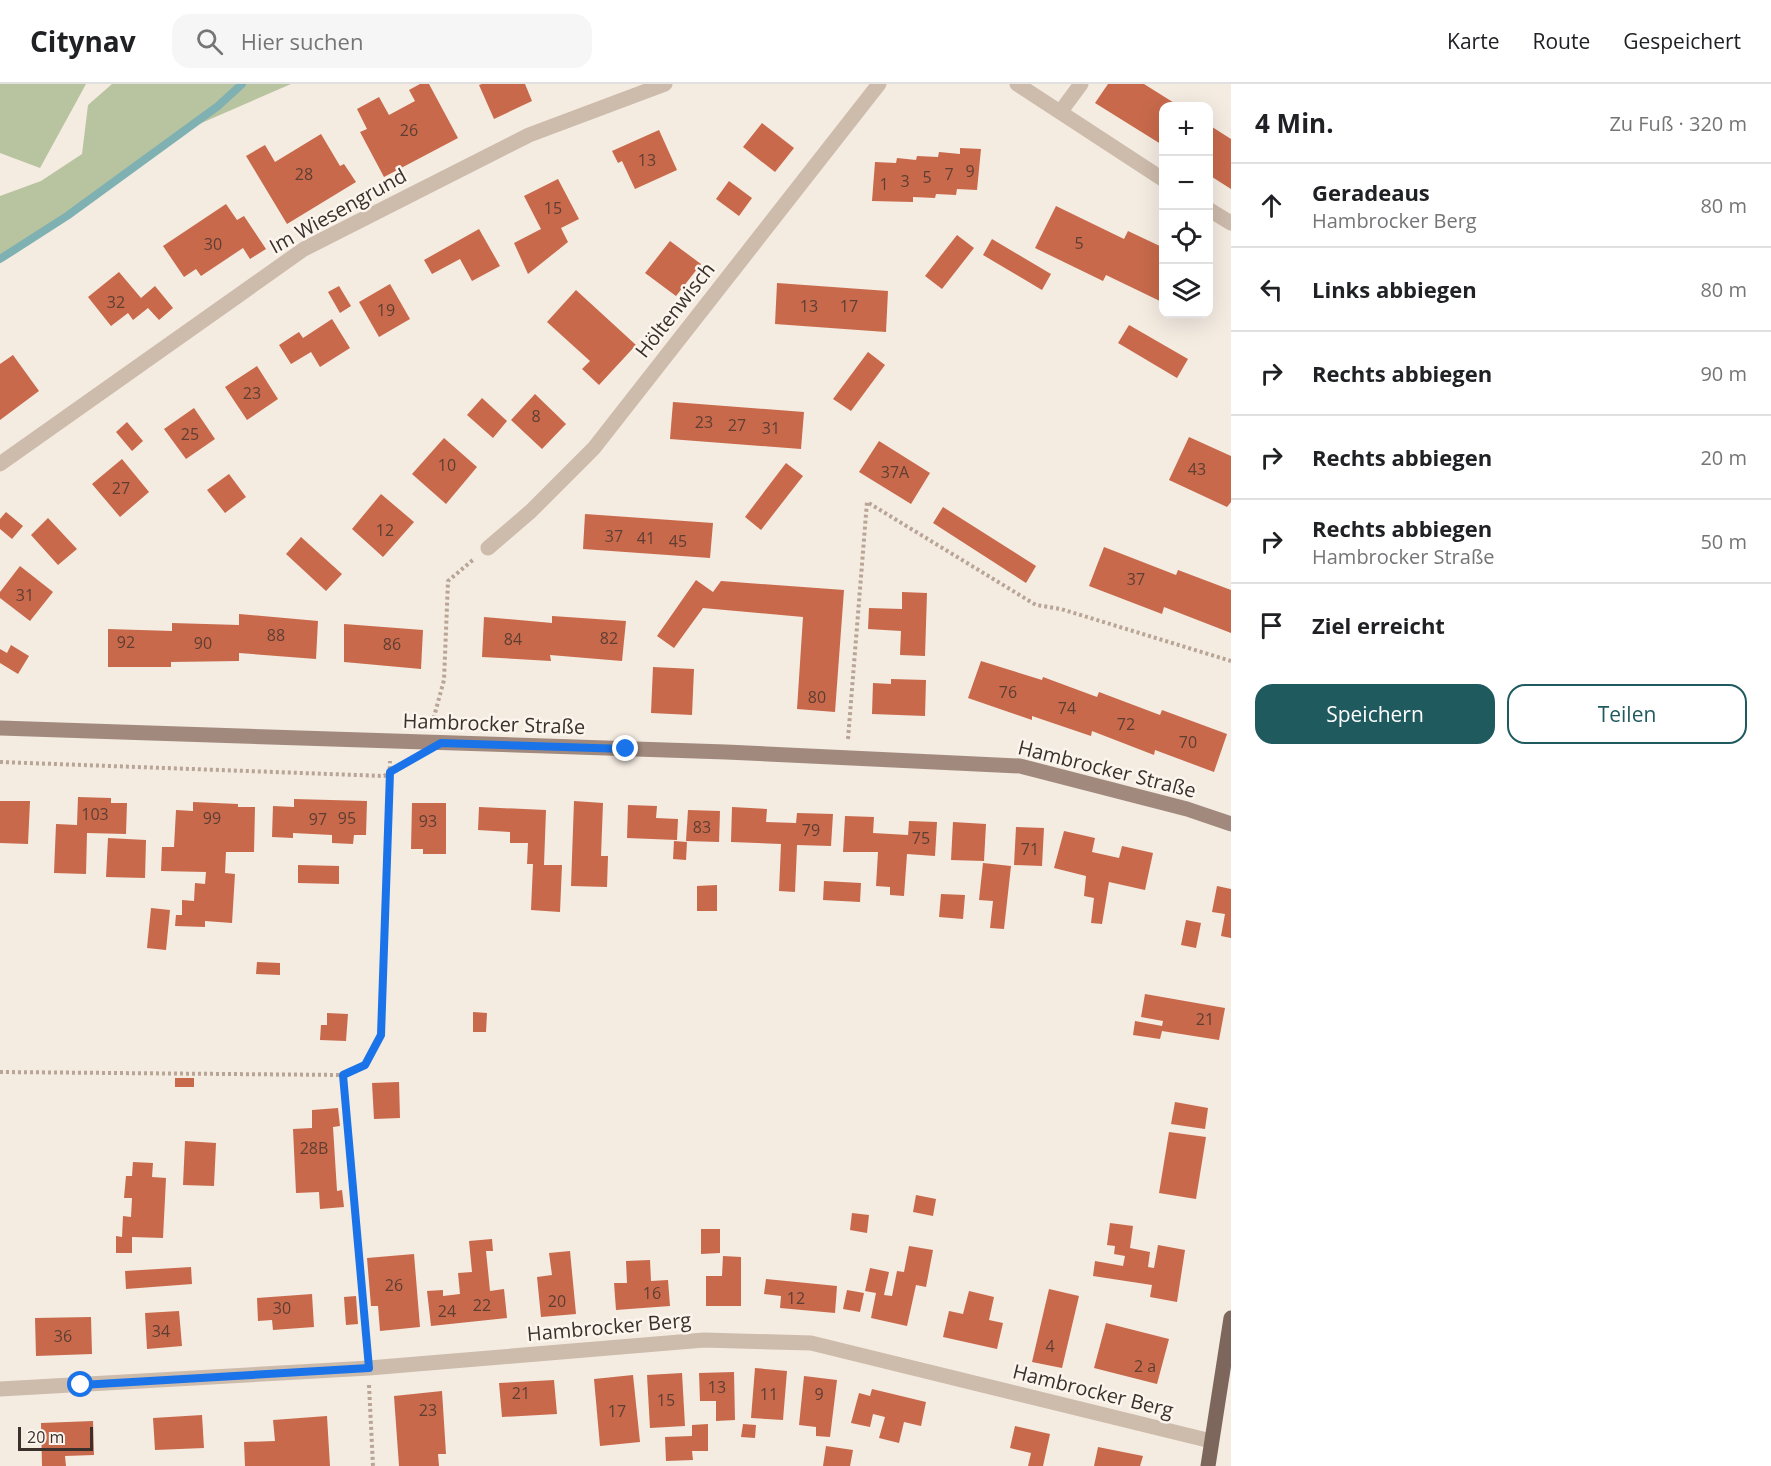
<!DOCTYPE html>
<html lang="de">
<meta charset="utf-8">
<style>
:root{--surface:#fff;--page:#f6f6f6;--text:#202124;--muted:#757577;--line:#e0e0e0;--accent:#1f5a5e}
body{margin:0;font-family:"Open Sans",sans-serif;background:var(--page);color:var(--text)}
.controls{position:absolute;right:18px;top:18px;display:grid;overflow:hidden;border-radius:12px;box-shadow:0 6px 24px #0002}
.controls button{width:54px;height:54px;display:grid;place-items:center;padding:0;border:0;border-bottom:2px solid var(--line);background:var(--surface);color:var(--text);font:30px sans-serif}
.scale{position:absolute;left:18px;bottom:15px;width:75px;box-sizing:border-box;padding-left:6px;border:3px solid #3b302b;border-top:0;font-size:16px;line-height:21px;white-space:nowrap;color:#3b302b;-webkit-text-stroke:4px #fbf5ee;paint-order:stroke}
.stop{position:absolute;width:18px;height:18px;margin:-14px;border:4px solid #1a73e8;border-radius:50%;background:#fff}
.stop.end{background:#1a73e8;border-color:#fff;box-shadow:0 2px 6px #0008}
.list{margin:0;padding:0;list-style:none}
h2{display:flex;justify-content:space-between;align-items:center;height:78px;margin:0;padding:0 24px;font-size:26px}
h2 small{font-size:20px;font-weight:400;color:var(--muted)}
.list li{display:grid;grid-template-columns:39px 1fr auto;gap:18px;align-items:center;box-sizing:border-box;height:84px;padding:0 24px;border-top:2px solid var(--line)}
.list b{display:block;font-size:22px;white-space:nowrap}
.list p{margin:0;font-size:20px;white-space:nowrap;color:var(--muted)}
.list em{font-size:20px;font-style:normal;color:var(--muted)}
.actions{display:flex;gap:12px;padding:18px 24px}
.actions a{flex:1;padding:14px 0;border:2px solid var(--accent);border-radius:18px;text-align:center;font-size:21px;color:var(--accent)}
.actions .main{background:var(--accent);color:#fff}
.icon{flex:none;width:33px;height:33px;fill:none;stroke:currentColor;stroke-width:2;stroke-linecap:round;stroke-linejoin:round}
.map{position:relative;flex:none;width:1231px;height:1382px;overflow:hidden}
header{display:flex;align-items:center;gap:36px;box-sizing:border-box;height:84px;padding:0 30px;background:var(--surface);border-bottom:2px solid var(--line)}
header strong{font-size:28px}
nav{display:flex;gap:33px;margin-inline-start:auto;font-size:21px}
.search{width:420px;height:54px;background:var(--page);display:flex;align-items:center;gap:15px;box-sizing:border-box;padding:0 21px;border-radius:18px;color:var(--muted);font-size:22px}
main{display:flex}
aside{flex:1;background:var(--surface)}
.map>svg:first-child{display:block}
.green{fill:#b8c4a0}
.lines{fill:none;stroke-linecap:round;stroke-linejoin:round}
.stream{stroke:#7fb0b2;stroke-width:8}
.building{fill:#c8694b}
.path{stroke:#b9a596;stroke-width:4;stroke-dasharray:3 3;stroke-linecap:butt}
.street{stroke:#cdbbac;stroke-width:15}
.secondary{stroke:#a18a7d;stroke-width:15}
.primary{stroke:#7d675c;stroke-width:15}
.route{stroke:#1a73e8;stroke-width:8}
.labels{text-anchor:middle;stroke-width:5;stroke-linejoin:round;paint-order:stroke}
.number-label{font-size:16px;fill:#5e3e33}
.street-label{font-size:20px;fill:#3b302b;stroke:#fbf5ee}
</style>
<header>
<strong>Citynav</strong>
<div class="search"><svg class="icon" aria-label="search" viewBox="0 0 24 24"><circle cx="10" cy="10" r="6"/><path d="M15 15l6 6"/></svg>Hier suchen</div>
<nav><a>Karte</a><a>Route</a><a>Gespeichert</a></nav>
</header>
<main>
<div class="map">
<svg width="1231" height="1382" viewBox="0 0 1231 1382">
<rect width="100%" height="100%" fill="#f4ebe1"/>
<g class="green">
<polygon points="0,0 86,0 40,84 0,69"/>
<polygon points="112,0 291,0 190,44 0,178 0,112 41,97 82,70 88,21"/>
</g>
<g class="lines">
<polyline class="stream" points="0,175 67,132 218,22 242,0"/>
</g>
<g class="building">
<polygon points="420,0 429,0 458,54 384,93 360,48 367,45 357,25 379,13 389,31 415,17 409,6"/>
<polygon points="482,0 525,0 532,17 494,35 479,1"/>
<polygon points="1108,0 1144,0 1179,22 1164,22 1164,62 1095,19"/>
<polygon points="762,39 794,64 775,88 743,63"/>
<polygon points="1209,41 1231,55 1231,105 1209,91"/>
<polygon points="659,46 677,86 635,105 622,77 618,79 612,67"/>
<polygon points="321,50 340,82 344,80 356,98 287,140 246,72 265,61 275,78"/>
<polygon points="960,64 981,65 977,106 957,105 956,111 936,110 935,114 913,113 913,118 872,117 875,78 896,79 897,74 916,76 917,72 938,73 939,68 960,70"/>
<polygon points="558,95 579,135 561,144 568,158 528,190 514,159 541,145 524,112"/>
<polygon points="729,97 752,114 739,132 716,115"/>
<polygon points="226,120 237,136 244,132 266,165 250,175 243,164 201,192 196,185 184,193 163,162"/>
<polygon points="1056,122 1124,155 1128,147 1164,164 1164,219 1106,191 1103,197 1035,164"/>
<polygon points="479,145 500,182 472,197 460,175 432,190 424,176"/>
<polygon points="957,151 974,164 942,205 925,192"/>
<polygon points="992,155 1051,190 1042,206 983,171"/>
<polygon points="670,157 701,180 676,212 645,189"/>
<polygon points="119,188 141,214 155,202 173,224 159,236 148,224 133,236 128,229 111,242 88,213"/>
<polygon points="777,199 888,207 886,248 775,240"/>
<polygon points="390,200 410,235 379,253 359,218"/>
<polygon points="339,202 351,222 340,229 328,208"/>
<polygon points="576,206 636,261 599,301 582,285 590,277 547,238"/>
<polygon points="332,235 350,264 320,283 311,268 291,280 279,261 299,248 303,254"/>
<polygon points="1129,241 1188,275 1177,294 1118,259"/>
<polygon points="868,268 885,281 851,327 833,315"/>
<polygon points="13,271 39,307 0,336 0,280"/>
<polygon points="257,282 278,315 247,336 225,303"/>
<polygon points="535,310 566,340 542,365 511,336"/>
<polygon points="482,314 507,337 493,354 467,331"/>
<polygon points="673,318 804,328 801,365 670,355"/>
<polygon points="194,324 215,355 186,375 164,345"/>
<polygon points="127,338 143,357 132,367 116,348"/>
<polygon points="1189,353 1231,372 1231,418 1227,423 1169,396"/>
<polygon points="444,354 477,383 446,420 412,390"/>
<polygon points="879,357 930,389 911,420 859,388"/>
<polygon points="122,375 149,408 120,433 92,400"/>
<polygon points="786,379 803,392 761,446 745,433"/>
<polygon points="229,390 246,413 225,429 207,406"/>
<polygon points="381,410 414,438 383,473 352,445"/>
<polygon points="943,423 1036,482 1026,499 933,439"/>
<polygon points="6,428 23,442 12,455 0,445 0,435"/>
<polygon points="585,430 713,439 710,474 583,465"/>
<polygon points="48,434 77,465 58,481 31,451"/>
<polygon points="301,453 342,490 326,507 286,470"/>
<polygon points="1104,463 1176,491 1178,486 1231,506 1231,549 1164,523 1162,530 1089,502"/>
<polygon points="20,482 53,508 30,537 0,514 0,508"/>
<polygon points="696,496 713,508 721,497 844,506 835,628 797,625 803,533 703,524 674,564 657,552"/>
<polygon points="902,508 927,509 925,572 900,571 901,547 868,545 869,524 902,525"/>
<polygon points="239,530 318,537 316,575 239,569 239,577 171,578 171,583 108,583 108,545 172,547 172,539 239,541"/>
<polygon points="552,532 626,537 622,577 550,571 551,577 482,573 484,533 552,539"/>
<polygon points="344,540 423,546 421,585 344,578"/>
<polygon points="11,561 29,572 18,590 0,579 0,565 7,569"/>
<polygon points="981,577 1042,596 1043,593 1097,613 1099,608 1160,631 1162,626 1227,650 1214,688 1155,666 1154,671 1092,647 1091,652 1032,632 1032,636 968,614"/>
<polygon points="653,583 694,585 692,631 651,629"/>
<polygon points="891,595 926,596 925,632 872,630 873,599 891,600"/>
<polygon points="78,713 111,714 111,719 127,719 126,750 87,749 86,790 54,789 56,740 77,741"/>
<polygon points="294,715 367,717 366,751 354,751 353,760 332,759 332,751 293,749 293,754 272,753 273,722 294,723"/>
<polygon points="0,717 30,717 28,760 0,759"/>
<polygon points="574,717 603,719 601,772 608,772 607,803 571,802"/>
<polygon points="193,718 238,720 238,723 255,723 254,768 226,768 225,789 235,790 232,839 205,837 205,843 175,842 176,831 182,831 182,816 194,817 195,799 205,800 206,788 161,787 162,763 174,763 176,726 193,727"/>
<polygon points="412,719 446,719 446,770 423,770 423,765 411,765"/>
<polygon points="628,721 657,722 656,734 678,735 677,756 627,754"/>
<polygon points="479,723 546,726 544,781 562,781 560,828 531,826 533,780 527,780 528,759 510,759 510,748 478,746"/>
<polygon points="732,723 767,725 766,738 796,739 797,729 833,730 831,762 797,761 795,808 779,807 781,760 731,758"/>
<polygon points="688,726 720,727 719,758 686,757"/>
<polygon points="845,732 874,733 873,749 908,751 909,737 937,738 935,772 907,770 904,812 890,811 890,803 876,802 878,768 843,768"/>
<polygon points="953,738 986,740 984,777 951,776"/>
<polygon points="1016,743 1044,744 1042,782 1014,781"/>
<polygon points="1064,747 1095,754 1092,768 1119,774 1122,762 1153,769 1145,806 1109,798 1102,840 1091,839 1094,814 1084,812 1086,792 1054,784"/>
<polygon points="108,754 146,756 145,794 106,793"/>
<polygon points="674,757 687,758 686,776 673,775"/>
<polygon points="983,779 1011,782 1004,845 990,844 993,817 979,816"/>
<polygon points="298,781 339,782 339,800 298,799"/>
<polygon points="824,797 861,799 860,818 823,816"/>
<polygon points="717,801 717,827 697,827 697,802"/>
<polygon points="1217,802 1231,805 1231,854 1221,852 1225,830 1212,828"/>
<polygon points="941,810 965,811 963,835 939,833"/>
<polygon points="151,824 170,826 166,866 147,864"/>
<polygon points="1186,836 1201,839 1196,864 1181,861"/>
<polygon points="257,878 280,879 280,891 256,890"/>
<polygon points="1145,910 1225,924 1219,956 1162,947 1160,955 1133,951 1135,937 1162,942 1163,937 1141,933"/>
<polygon points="473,928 487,929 486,948 473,948"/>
<polygon points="327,929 348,930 346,957 320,956 321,941 327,941"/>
<rect x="175" y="994" width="19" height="9"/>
<polygon points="399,998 400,1034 374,1035 372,999"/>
<polygon points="1175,1018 1208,1024 1205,1045 1171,1040"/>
<polygon points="338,1024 340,1042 333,1043 337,1107 342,1106 344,1123 320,1125 319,1108 296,1109 293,1045 312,1044 312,1026"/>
<polygon points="1169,1048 1206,1053 1196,1115 1159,1109"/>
<polygon points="185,1057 216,1059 214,1102 183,1101"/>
<polygon points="133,1078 153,1079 152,1093 166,1094 163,1154 132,1153 132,1169 116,1169 116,1152 122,1153 123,1132 131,1133 132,1114 124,1114 126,1092 132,1092"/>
<polygon points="916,1111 936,1115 933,1132 913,1128"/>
<polygon points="852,1129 869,1131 867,1149 850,1146"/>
<polygon points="1110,1139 1133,1142 1130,1164 1150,1168 1148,1183 1154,1184 1158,1161 1185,1166 1177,1218 1150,1213 1152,1201 1093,1192 1095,1177 1123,1182 1125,1172 1114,1170 1115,1162 1107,1161"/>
<polygon points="701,1145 720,1145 720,1169 701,1170"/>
<polygon points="492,1155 493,1167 486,1167 490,1207 504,1205 507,1234 431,1242 427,1207 443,1206 443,1212 460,1210 458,1189 472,1188 469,1157"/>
<polygon points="909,1162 933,1166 926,1203 916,1201 907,1242 871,1234 876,1209 865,1207 870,1184 889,1188 884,1211 892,1212 897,1187 904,1188"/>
<polygon points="570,1167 576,1230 541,1233 537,1193 552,1191 549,1169"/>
<polygon points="414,1170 420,1243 380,1247 378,1222 371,1222 367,1174"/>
<polygon points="723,1172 741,1173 741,1222 706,1222 706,1192 722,1192"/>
<polygon points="650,1176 651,1197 668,1196 670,1222 616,1226 614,1199 627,1199 626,1177"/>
<polygon points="191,1183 192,1200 126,1205 125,1187"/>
<polygon points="766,1195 837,1202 835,1229 780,1224 781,1212 764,1210"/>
<polygon points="1049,1205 1079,1212 1062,1284 1032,1278"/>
<polygon points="847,1206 864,1209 860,1228 843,1225"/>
<polygon points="969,1207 994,1213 989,1236 1003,1239 997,1265 943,1253 949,1227 963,1230"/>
<polygon points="312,1210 314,1243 273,1246 272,1236 258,1237 257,1214"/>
<polygon points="356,1212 358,1240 346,1241 344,1213"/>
<polygon points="179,1227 182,1262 147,1265 145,1229"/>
<polygon points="91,1233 92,1270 36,1272 35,1234"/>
<polygon points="1106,1239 1169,1255 1157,1300 1094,1284"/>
<polygon points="755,1284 787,1287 783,1336 751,1334"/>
<polygon points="734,1288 735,1336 716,1337 716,1317 700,1317 699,1289"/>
<polygon points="682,1289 685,1342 650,1344 647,1291"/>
<polygon points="633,1291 640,1358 600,1362 594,1295"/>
<polygon points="804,1292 837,1296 830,1353 816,1352 816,1343 799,1341"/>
<polygon points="554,1296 557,1330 502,1333 499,1299"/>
<polygon points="872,1305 926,1318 921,1342 904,1338 899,1359 879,1354 885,1333 873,1330 870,1343 851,1339 859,1309 870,1312"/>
<polygon points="442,1307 446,1370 438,1370 439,1382 399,1382 394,1312"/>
<polygon points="202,1331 204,1364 155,1366 153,1334"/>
<polygon points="327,1332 330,1382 245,1382 244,1358 275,1357 273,1336"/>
<polygon points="93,1337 94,1371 65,1372 66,1382 42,1382 41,1339"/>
<polygon points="708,1340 708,1367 692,1367 693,1376 666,1377 665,1353 692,1352 692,1341"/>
<polygon points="743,1340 756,1341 755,1354 741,1353"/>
<polygon points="1015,1342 1050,1350 1043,1382 1028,1382 1031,1369 1010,1364"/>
<polygon points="826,1362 853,1366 850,1382 823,1382"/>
<polygon points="1098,1363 1143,1372 1140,1382 1094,1382"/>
</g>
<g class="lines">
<g class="path">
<polyline points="432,640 444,596 448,497 474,475"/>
<polyline points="848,655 867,418 1036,521 1061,525 1231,577"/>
<polyline points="0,678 384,692 406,678"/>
<polyline points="0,988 343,991 367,1264"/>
<polyline points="343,991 365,981 381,950 390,677"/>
<polyline points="369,1301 373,1382"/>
</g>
<g class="street">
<polyline points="1017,0 1164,96"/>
<polyline points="1061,27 1081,0"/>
<polyline points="1208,125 1231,139"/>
<polyline points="0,380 304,165 529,51 665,0"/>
<polyline points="488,464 531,427 594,364 879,0"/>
<polyline points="0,1305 369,1284 704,1256 811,1259 1211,1357"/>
</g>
<polyline class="secondary" points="0,644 726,668 1020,682 1187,725 1231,740"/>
<polyline class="primary" points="1208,1382 1231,1234"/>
</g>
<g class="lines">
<polyline class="route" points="81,1301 369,1284 343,991 365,981 381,951 390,688 441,659 626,665"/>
</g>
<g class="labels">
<g class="number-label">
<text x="409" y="52">26</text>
<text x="647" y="82">13</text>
<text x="970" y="93">9</text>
<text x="304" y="96">28</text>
<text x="949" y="96">7</text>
<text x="927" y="99">5</text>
<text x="905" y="103">3</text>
<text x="884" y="106">1</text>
<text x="553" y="130">15</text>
<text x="1079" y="165">5</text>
<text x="213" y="166">30</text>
<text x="116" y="224">32</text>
<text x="809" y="228">13</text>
<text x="849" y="228">17</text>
<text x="386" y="232">19</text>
<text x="252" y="315">23</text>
<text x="536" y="338">8</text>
<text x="704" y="344">23</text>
<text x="737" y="347">27</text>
<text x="771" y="350">31</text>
<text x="190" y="356">25</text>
<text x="447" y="387">10</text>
<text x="1197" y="391">43</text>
<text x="895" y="394">37A</text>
<text x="121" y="410">27</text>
<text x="385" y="452">12</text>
<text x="614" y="458">37</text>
<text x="646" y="460">41</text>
<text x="678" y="463">45</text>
<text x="1136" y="501">37</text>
<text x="25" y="517">31</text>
<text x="276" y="557">88</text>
<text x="609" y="560">82</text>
<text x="513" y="561">84</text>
<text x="126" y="564">92</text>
<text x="203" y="565">90</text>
<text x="392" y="566">86</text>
<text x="1008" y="614">76</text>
<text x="817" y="619">80</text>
<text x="1067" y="630">74</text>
<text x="1126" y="646">72</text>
<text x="1188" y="664">70</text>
<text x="95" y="736">103</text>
<text x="212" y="740">99</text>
<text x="347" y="740">95</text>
<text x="318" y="741">97</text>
<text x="428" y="743">93</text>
<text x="702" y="749">83</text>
<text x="811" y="752">79</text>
<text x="921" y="760">75</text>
<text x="1030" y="771">71</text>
<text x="1205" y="941">21</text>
<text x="314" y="1070">28B</text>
<text x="394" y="1207">26</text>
<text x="652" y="1215">16</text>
<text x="796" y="1220">12</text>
<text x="557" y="1223">20</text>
<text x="482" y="1227">22</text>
<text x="282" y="1230">30</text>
<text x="447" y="1233">24</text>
<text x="161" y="1253">34</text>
<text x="63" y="1258">36</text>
<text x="1050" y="1268">4</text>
<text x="1145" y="1288">2 a</text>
<text x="717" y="1309">13</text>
<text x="521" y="1315">21</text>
<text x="769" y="1316">11</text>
<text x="819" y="1316">9</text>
<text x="666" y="1322">15</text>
<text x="428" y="1332">23</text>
<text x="617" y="1333">17</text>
</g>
<g class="street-label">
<text transform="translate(338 127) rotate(-29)" y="7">Im Wiesengrund</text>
<text transform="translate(675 226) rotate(-52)" y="7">Höltenwisch</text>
<text transform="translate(494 640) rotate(2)" y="7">Hambrocker Straße</text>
<text transform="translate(1107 685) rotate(14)" y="7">Hambrocker Straße</text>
<text transform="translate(609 1243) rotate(-5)" y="7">Hambrocker Berg</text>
<text transform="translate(1093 1307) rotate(14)" y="7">Hambrocker Berg</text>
</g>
</g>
</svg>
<div class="controls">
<button>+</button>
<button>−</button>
<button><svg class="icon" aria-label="locate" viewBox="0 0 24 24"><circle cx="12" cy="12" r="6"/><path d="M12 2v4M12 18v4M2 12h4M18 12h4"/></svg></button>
<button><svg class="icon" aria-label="layers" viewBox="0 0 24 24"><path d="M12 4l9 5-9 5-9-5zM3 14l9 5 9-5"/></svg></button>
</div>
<div class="scale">20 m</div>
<div class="stop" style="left:81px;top:1301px"></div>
<div class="stop end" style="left:626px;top:665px"></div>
</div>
<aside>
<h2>4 Min.<small>Zu Fuß · 320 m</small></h2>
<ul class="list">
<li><svg class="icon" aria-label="ahead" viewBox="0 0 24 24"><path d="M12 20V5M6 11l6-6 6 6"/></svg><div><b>Geradeaus</b><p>Hambrocker Berg</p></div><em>80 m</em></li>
<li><svg class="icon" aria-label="left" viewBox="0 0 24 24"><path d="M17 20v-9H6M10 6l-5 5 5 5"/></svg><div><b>Links abbiegen</b></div><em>80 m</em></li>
<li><svg class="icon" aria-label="right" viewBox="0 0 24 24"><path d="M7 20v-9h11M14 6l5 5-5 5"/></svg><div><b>Rechts abbiegen</b></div><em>90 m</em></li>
<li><svg class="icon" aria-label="right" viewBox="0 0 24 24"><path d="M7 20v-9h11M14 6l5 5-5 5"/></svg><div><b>Rechts abbiegen</b></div><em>20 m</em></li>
<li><svg class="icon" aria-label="right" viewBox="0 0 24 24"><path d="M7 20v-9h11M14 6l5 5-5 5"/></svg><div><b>Rechts abbiegen</b><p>Hambrocker Straße</p></div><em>50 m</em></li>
<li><svg class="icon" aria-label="arrive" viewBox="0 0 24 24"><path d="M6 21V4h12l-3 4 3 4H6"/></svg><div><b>Ziel erreicht</b></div></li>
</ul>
<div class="actions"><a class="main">Speichern</a><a>Teilen</a></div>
</aside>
</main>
